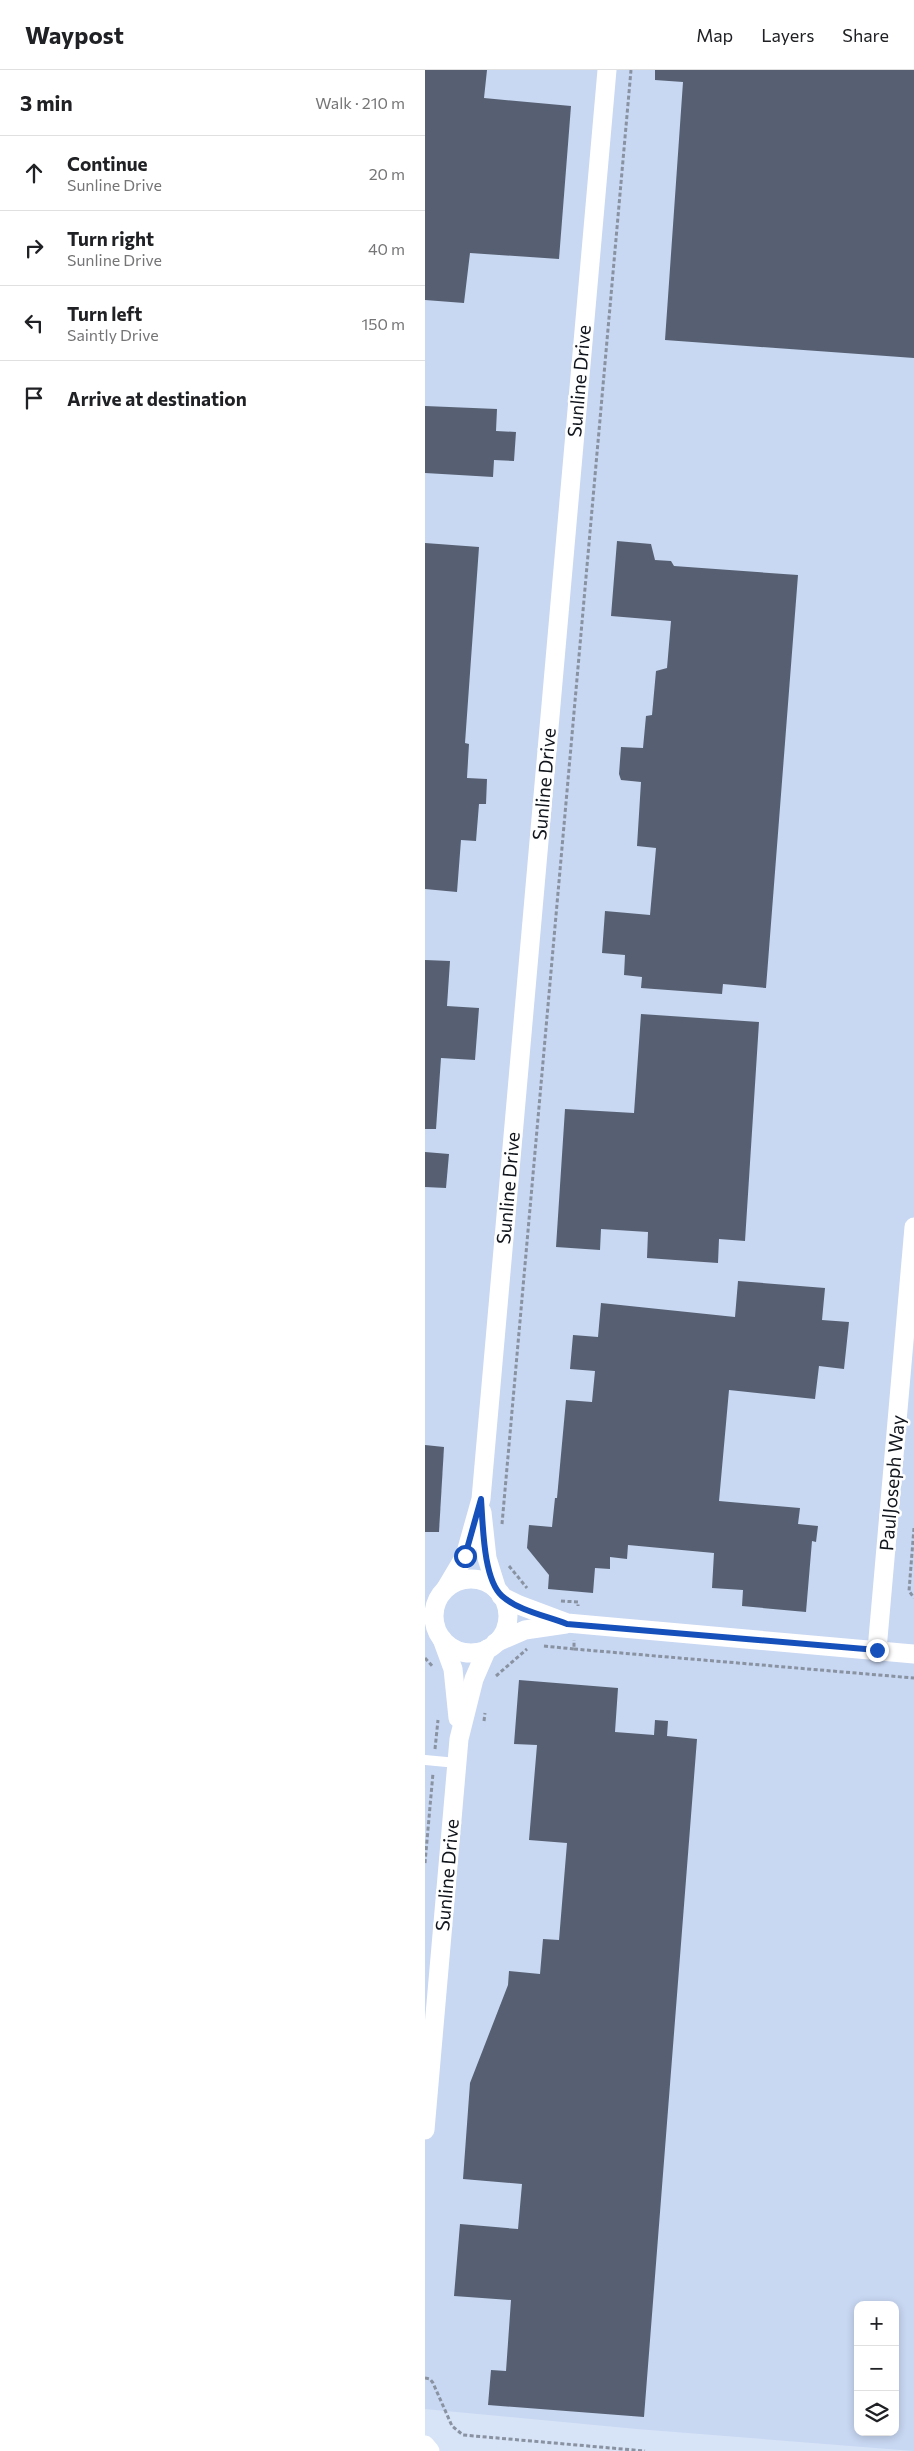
<!DOCTYPE html>
<meta charset="utf-8">
<style>
:root{--surface:#fff;--page:#f2f2f2;--text:#202124;--muted:#757577;--line:#e0e0e0}
body{margin:0;font-family:Commissioner,sans-serif;background:var(--page);color:var(--text)}
.controls{position:absolute;right:15px;bottom:15px;display:grid;overflow:hidden;border-radius:10px;box-shadow:0 2px 8px #0003}
.controls button{width:45px;height:45px;display:grid;place-items:center;padding:0;border:0;border-bottom:1px solid var(--line);background:var(--surface);color:var(--text);font:25px sans-serif}
.stop{position:absolute;width:15px;height:15px;margin:-11px;border:4px solid #1650bb;border-radius:50%;background:#fff}
.stop.end{background:#1650bb;border-color:#fff;box-shadow:0 1px 5px #0008}
.list{margin:0;padding:0;list-style:none}
h2{display:flex;justify-content:space-between;align-items:center;height:65px;margin:0;padding:0 20px;font-size:21px}
h2 small{font-size:16px;font-weight:400;color:var(--muted)}
.list li{display:grid;grid-template-columns:32px 1fr auto;gap:15px;align-items:center;box-sizing:border-box;height:75px;padding:0 20px;border-top:1px solid var(--line)}
.list b{display:block;font-size:19px;white-space:nowrap}
.list p{margin:0;font-size:16px;white-space:nowrap;color:var(--muted)}
.list em{font-size:16px;font-style:normal;color:var(--muted)}
.icon{flex:none;width:28px;height:28px;fill:none;stroke:currentColor;stroke-width:2;stroke-linecap:round;stroke-linejoin:round}
.map{position:relative;flex:none;width:489px;height:2381px;overflow:hidden}
header{display:flex;align-items:center;gap:30px;box-sizing:border-box;height:70px;padding:0 25px;background:var(--surface);border-bottom:1px solid var(--line)}
header strong{font-size:24px}
nav{display:flex;gap:28px;margin-inline-start:auto;font-size:18px}
main{display:flex}
aside{flex:1;background:var(--surface)}
.map>svg:first-child{display:block}
.built{fill:#c8d7f2;fill-rule:evenodd}
.building{fill:#566072}
.lines{fill:none;stroke-linecap:round;stroke-linejoin:round}
.path{stroke:#8992a1;stroke-width:3;stroke-dasharray:4 2.5;stroke-linecap:butt}
.lane{stroke:#fff;stroke-width:10}
.street{stroke:#fff;stroke-width:19}
.route{stroke:#1650bb;stroke-width:6}
.labels{text-anchor:middle;stroke-width:5;stroke-linejoin:round;paint-order:stroke}
.street-label{font-size:19px;fill:#11151c;stroke:#fff}
</style>
<header>
<strong>Waypost</strong>
<nav><a>Map</a><a>Layers</a><a>Share</a></nav>
</header>
<main>
<aside>
<h2>3 min<small>Walk · 210 m</small></h2>
<ul class="list">
<li><svg class="icon" aria-label="ahead" viewBox="0 0 24 24"><path d="M12 20V5M6 11l6-6 6 6"/></svg><div><b>Continue</b><p>Sunline Drive</p></div><em>20 m</em></li>
<li><svg class="icon" aria-label="right" viewBox="0 0 24 24"><path d="M7 20v-9h11M14 6l5 5-5 5"/></svg><div><b>Turn right</b><p>Sunline Drive</p></div><em>40 m</em></li>
<li><svg class="icon" aria-label="left" viewBox="0 0 24 24"><path d="M17 20v-9H6M10 6l-5 5 5 5"/></svg><div><b>Turn left</b><p>Saintly Drive</p></div><em>150 m</em></li>
<li><svg class="icon" aria-label="arrive" viewBox="0 0 24 24"><path d="M6 21V4h12l-3 4 3 4H6"/></svg><div><b>Arrive at destination</b></div></li>
</ul>
</aside>
<div class="map">
<svg width="489" height="2381" viewBox="0 0 489 2381">
<rect width="100%" height="100%" fill="#d7e3f7"/>
<path class="built" d="M 0,0 L 489,0 L 489,2381 L 212,2359 L 0,2339 ZM 433,2235 L 470,2235 L 470,2362 L 433,2362 Z"/>
<g class="building">
<polygon points="0,0 62,0 59,28 146,36 134,189 45,183 39,233 0,230"/>
<polygon points="230,0 489,0 489,288 240,270 258,12 230,10"/>
<polygon points="0,336 72,339 71,361 91,362 89,391 69,390 68,407 0,403"/>
<polygon points="192,471 226,474 230,490 246,491 249,496 373,505 341,918 298,914 297,924 216,918 217,907 199,905 200,885 177,883 180,841 225,845 231,778 212,776 216,712 196,710 194,704 196,677 218,678 221,646 227,645 231,601 242,598 246,551 186,546"/>
<polygon points="0,473 54,477 40,673 44,674 42,708 62,709 61,734 54,734 51,771 36,770 32,822 0,819"/>
<polygon points="0,890 25,891 22,936 54,938 50,990 16,988 11,1059 0,1059"/>
<polygon points="216,944 334,952 320,1171 294,1169 293,1193 222,1188 223,1162 176,1159 175,1180 131,1177 140,1039 209,1043"/>
<polygon points="0,1082 24,1084 21,1118 0,1117"/>
<polygon points="313,1211 400,1218 397,1250 424,1252 419,1299 394,1296 390,1329 304,1320 294,1431 375,1438 373,1454 393,1456 391,1472 387,1471 381,1542 317,1536 318,1520 287,1518 289,1483 203,1475 202,1489 185,1487 185,1499 170,1498 168,1523 123,1519 124,1505 102,1478 104,1455 127,1457 130,1428 132,1428 141,1330 167,1332 170,1301 145,1299 148,1265 173,1267 176,1233 310,1247"/>
<polygon points="0,1375 19,1377 14,1462 0,1462"/>
<polygon points="94,1610 193,1618 190,1662 229,1665 230,1650 243,1651 242,1666 272,1669 219,2347 63,2335 66,2300 81,2301 86,2230 29,2226 35,2154 93,2159 97,2114 38,2109 45,2013 83,1915 84,1901 115,1904 118,1869 134,1870 142,1773 104,1770 112,1675 89,1674"/>
</g>
<g class="lines">
<g class="path">
<polyline points="77,1454 206,0"/>
<polyline points="489,1458 484,1521 489,1528"/>
<polyline points="84,1496 102,1518"/>
<polyline points="136,1531 153,1532 153,1536"/>
<polyline points="119,1576 149,1579 149,1570"/>
<polyline points="149,1579 489,1608"/>
<polyline points="0,1588 8,1597"/>
<polyline points="71,1606 102,1579"/>
<polyline points="59,1651 60,1643"/>
<polyline points="10,1679 13,1650"/>
<polyline points="0,1793 8,1703"/>
<polyline points="0,2308 5,2309 8,2313 27,2356 38,2365 220,2381"/>
</g>
<polyline class="lane" points="0,1690 32,1693"/>
<g class="street">
<polyline points="57,1442 62,1488 72,1520"/>
<circle cx="46" cy="1546" r="37"/>
<polyline points="21,1518 40,1486 56,1429 182,0"/>
<polyline points="76,1526 94,1535 142,1553 489,1584"/>
<polyline points="17,1569 28,1599 33,1648"/>
<polyline points="70,1573 100,1560 141,1554"/>
<polyline points="452,1580 489,1157"/>
<polyline points="0,2060 34,1669 49,1609 62,1579"/>
<polyline points="0,2375 5,2381"/>
</g>
</g>
<g class="lines">
<path class="route" d="M 40,1486 L 56,1429 C 58,1454 58,1509 77,1526 C 94,1541 122,1546 142,1554 L 452,1580"/>
</g>
<g class="labels">
<g class="street-label">
<text transform="translate(154 311) rotate(-85)" y="7">Sunline Drive</text>
<text transform="translate(119 714) rotate(-85)" y="7">Sunline Drive</text>
<text transform="translate(83 1118) rotate(-85)" y="7">Sunline Drive</text>
<text transform="translate(467 1413) rotate(-85)" y="7">PaulJoseph Way</text>
<text transform="translate(22 1805) rotate(-85)" y="7">Sunline Drive</text>
</g>
</g>
</svg>
<div class="controls">
<button>+</button>
<button>−</button>
<button><svg class="icon" aria-label="layers" viewBox="0 0 24 24"><path d="M12 4l9 5-9 5-9-5zM3 14l9 5 9-5"/></svg></button>
</div>
<div class="stop" style="left:40px;top:1486px"></div>
<div class="stop end" style="left:452px;top:1580px"></div>
</div>
</main>
